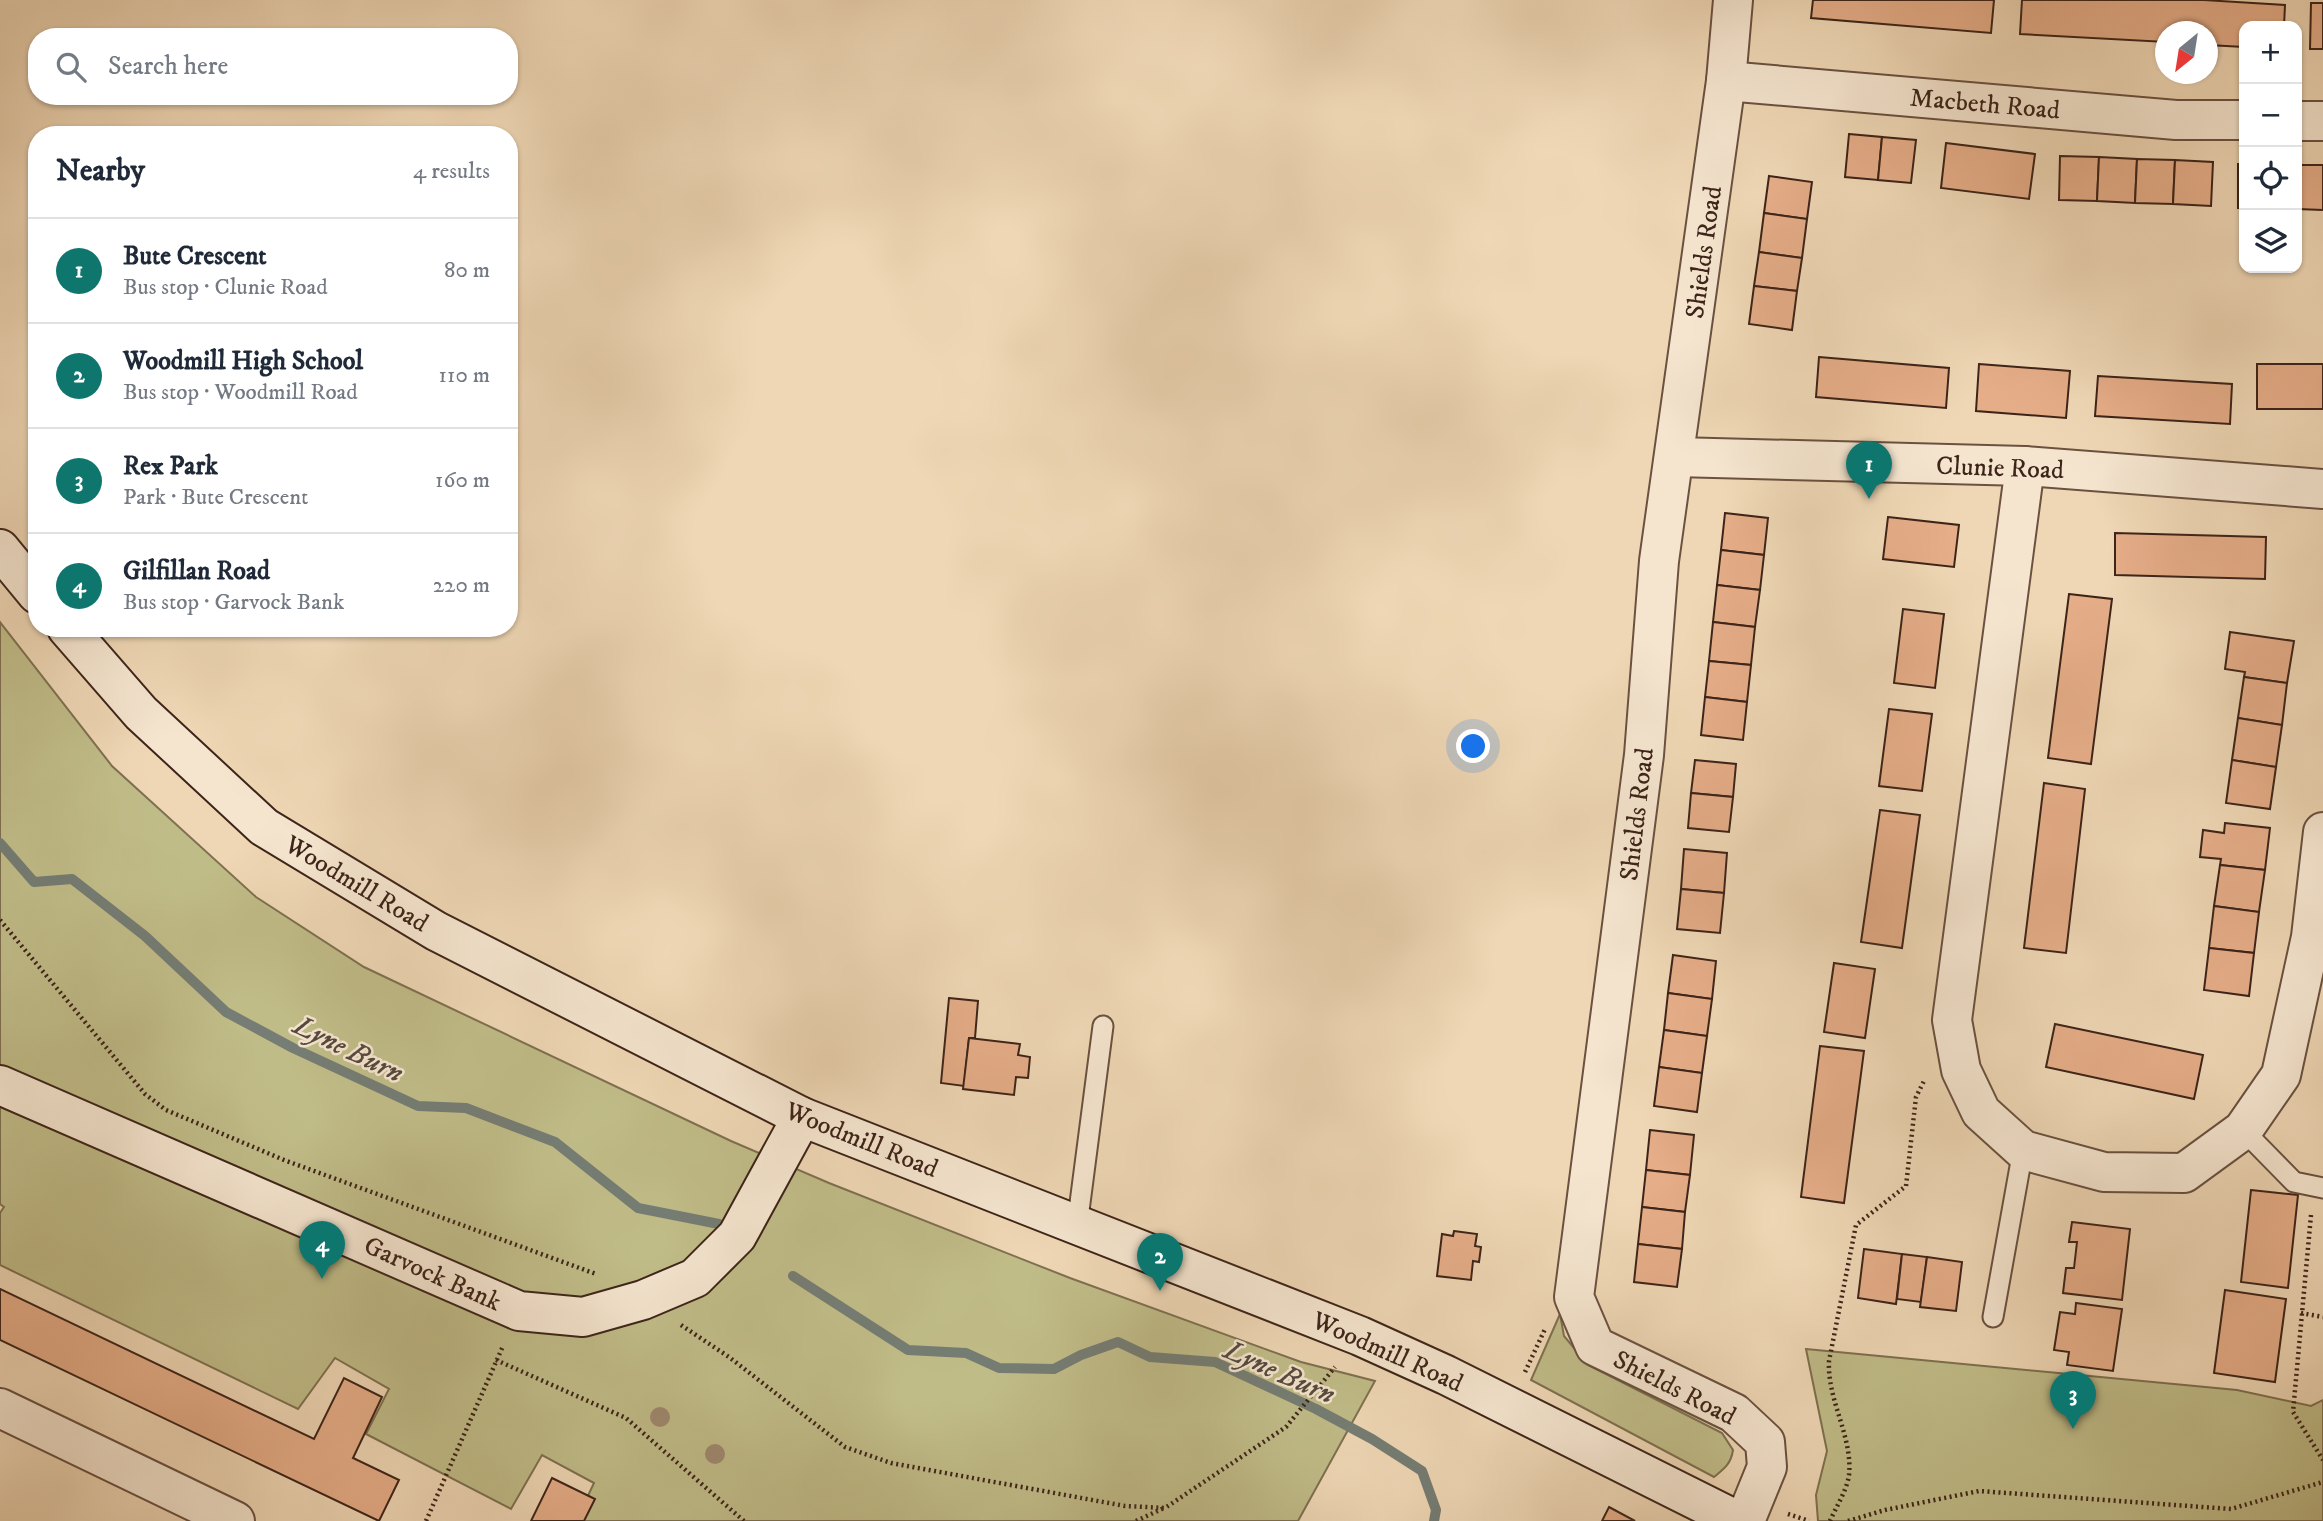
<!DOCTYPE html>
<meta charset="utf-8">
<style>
:root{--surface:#fff;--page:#f2f2f3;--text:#1f2937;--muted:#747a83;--line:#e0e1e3;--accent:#0f766e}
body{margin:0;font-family:"IM FELL DW Pica",serif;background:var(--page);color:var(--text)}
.controls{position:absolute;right:21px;top:21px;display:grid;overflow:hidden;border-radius:14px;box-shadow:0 2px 5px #0004}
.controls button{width:63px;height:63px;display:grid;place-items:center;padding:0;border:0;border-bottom:2px solid var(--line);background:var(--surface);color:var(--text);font:35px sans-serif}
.compass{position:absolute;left:2155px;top:21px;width:63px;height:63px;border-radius:50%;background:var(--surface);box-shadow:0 2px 5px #0004;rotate:210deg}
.you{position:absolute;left:1474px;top:747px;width:24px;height:24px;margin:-18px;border:5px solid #fff;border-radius:50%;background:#1a73e8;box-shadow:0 0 0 10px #1a73e833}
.badge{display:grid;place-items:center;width:46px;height:46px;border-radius:50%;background:var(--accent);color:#fff;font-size:23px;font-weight:700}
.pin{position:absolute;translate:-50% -58px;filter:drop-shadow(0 2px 4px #0008)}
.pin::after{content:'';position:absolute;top:37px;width:24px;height:21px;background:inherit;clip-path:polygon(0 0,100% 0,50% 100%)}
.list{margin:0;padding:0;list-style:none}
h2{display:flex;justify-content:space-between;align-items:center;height:91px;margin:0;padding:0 28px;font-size:30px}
h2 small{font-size:23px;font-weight:400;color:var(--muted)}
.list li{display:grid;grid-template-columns:46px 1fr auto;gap:21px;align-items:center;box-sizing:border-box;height:105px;padding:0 28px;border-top:2px solid var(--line)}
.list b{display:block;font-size:26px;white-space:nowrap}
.list p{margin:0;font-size:23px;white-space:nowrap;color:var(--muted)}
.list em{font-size:23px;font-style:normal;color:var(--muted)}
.icon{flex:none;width:38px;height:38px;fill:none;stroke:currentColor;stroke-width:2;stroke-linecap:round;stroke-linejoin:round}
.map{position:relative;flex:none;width:2323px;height:1521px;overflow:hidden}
.search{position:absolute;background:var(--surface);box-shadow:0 2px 5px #0004;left:28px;top:28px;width:490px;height:77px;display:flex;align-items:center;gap:18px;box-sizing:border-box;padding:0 24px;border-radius:28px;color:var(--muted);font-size:26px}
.panel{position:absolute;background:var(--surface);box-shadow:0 2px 5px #0004;left:28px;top:126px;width:490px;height:511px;border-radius:28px}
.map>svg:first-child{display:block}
.green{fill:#c0bc88;stroke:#7e7050;stroke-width:2}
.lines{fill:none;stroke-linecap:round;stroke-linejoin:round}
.stream{stroke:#757d74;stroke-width:10}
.building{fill:#e5ad88;stroke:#3d2419;stroke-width:2}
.lane-casing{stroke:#6a5140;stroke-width:23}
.street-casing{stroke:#6a5140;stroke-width:42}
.secondary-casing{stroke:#3d2419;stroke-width:42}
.path{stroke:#3d2419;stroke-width:4.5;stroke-dasharray:2 3.5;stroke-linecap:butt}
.lane{stroke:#f5e5cf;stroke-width:19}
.street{stroke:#f5e5cf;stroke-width:38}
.secondary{stroke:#f5e5cf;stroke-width:38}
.tree{fill:#9f896f}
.labels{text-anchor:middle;stroke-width:5;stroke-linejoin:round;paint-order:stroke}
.street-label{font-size:26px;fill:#3d2419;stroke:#f5e5cf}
.water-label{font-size:28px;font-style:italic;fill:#54493f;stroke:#f5e5cf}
</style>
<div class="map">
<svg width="2323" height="1521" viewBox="0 0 2323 1521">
<rect width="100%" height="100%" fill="#efd7b5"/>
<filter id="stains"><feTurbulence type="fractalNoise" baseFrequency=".00286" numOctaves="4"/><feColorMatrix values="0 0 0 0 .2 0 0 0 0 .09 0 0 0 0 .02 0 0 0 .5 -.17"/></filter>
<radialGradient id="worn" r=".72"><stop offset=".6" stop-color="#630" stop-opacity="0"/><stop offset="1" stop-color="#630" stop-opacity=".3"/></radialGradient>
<g class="green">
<polygon points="0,622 112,766 256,897 364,967 731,1141 829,1183 1070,1278 1301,1362 1375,1381 1298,1521 576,1521 594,1483 542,1455 511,1509 366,1434 389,1389 335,1358 298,1409 0,1265 0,1213 4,1207 0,1204"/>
<path d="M 1560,1314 L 1564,1336 L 1588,1365 L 1722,1433 L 1733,1450 C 1731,1464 1724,1469 1714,1477 L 1531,1380 Z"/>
<polygon points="1806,1349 2237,1390 2311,1406 2323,1400 2323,1521 1818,1521 1816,1495 1827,1451"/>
</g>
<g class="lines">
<g class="stream">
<polyline points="0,843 34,882 72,879 145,936 226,1012 293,1048 418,1106 466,1108 555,1142 638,1208 719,1224"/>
<polyline points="793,1276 908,1350 966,1353 999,1368 1054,1369 1081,1355 1118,1342 1150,1357 1215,1362 1316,1409 1372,1439 1422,1471 1436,1510 1434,1521"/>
</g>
</g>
<g class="building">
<polygon points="1813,0 1994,0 1991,33 1811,18"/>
<polygon points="2022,0 2204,0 2285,5 2284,26 2244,26 2244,47 2208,45 2208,32 2166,32 2166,42 2020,34"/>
<polygon points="2311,3 2323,3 2323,49 2310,49"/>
<polygon points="1849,134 1882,137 1878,180 1845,177"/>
<polygon points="1882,137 1916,140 1911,183 1878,180"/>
<polygon points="1946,143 2035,154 2029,199 1941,188"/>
<polygon points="2060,156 2099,157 2097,201 2059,200"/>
<polygon points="2099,157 2137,159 2135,203 2097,201"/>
<polygon points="2137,159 2175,160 2173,204 2135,203"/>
<polygon points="2175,160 2213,162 2211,206 2173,204"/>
<rect x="2238" y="164" width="6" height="44"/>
<polygon points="2297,165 2323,165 2323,210 2297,209"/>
<polygon points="1769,176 1812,182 1807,219 1764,213"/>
<polygon points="1764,213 1807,219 1802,258 1759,252"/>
<polygon points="1759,252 1802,258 1797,291 1754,286"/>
<polygon points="1754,286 1797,291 1792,330 1749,324"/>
<polygon points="1819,357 1949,368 1946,408 1816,397"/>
<polygon points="1979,364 2070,371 2066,418 1976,411"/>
<rect x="2257" y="364" width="66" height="45"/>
<polygon points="2098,376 2232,384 2230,424 2095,416"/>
<polygon points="1725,513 1768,518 1764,555 1721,550"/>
<polygon points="1888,517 1959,525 1954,567 1883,559"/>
<polygon points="2115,533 2266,537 2265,579 2115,575"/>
<polygon points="1721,550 1764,555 1760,590 1717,585"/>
<polygon points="1717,585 1760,590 1755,627 1713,622"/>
<polygon points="2069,594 2112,599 2091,764 2048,758"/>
<polygon points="1903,609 1944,614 1935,688 1894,683"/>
<polygon points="1713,622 1755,627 1751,665 1709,661"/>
<polygon points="2230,632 2294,641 2287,683 2244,677 2245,672 2225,669"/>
<polygon points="1709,661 1751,665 1747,702 1705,697"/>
<polygon points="2244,677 2287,683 2282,725 2238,718"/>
<polygon points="1705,697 1747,702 1743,740 1701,735"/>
<polygon points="1889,709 1932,714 1922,791 1879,786"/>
<polygon points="2238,718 2282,725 2276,767 2232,760"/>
<polygon points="1695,760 1736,764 1733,797 1691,793"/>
<polygon points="2232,760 2276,767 2270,809 2226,803"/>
<polygon points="2044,783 2085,789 2066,953 2024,948"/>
<polygon points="1691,793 1733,797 1729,832 1688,828"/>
<polygon points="1880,810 1920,815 1902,948 1861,942"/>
<polygon points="2225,823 2270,828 2265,870 2220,865 2221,859 2200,857 2203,830 2224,833"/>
<polygon points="1684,849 1727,853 1724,893 1681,889"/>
<polygon points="2220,865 2265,870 2259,912 2214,906"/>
<polygon points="1681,889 1724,893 1720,933 1677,929"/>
<polygon points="2214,906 2259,912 2254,953 2209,948"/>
<polygon points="2209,948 2254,953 2249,996 2204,990"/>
<polygon points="1673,955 1716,961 1712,999 1668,993"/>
<polygon points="1834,963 1875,969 1865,1038 1824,1032"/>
<polygon points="1668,993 1712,999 1707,1036 1664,1030"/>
<polygon points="949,998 978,1001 975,1038 969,1038 964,1086 941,1083"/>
<polygon points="2055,1024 2203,1055 2194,1099 2046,1067"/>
<polygon points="1664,1030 1707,1036 1702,1073 1659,1067"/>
<polygon points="969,1038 1020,1044 1018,1055 1030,1057 1028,1078 1016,1077 1014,1095 963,1089"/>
<polygon points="1820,1046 1864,1051 1844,1203 1801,1197"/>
<polygon points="1659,1067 1702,1073 1697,1112 1654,1106"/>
<polygon points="1650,1130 1694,1135 1690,1175 1646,1170"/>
<polygon points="1646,1170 1690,1175 1685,1212 1642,1207"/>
<polygon points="2251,1190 2298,1195 2288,1288 2241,1282"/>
<polygon points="1642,1207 1685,1212 1682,1249 1638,1244"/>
<polygon points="2072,1222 2130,1229 2122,1300 2063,1293 2066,1268 2074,1268 2077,1242 2069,1242"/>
<polygon points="1454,1231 1477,1234 1475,1246 1481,1247 1479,1262 1473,1261 1471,1280 1437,1276 1442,1234 1453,1236"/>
<polygon points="1638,1244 1682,1249 1677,1287 1634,1282"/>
<polygon points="1864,1249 1902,1254 1896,1304 1858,1298"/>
<polygon points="1902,1254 1927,1257 1921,1302 1897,1299"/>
<polygon points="1927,1257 1962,1262 1956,1311 1920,1307"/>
<polygon points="0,1289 314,1439 344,1378 382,1397 353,1458 399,1480 379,1521 0,1340"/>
<polygon points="2225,1290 2286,1299 2275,1382 2214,1373"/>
<polygon points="2076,1303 2122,1309 2113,1371 2067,1365 2069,1352 2054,1350 2060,1312 2075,1314"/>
<polygon points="552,1478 595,1499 584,1521 531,1521"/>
<polygon points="1609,1507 1635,1521 1602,1521"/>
</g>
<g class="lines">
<defs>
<g id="lane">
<polyline points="2243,1130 2294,1182 2323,1188"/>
<polyline points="1077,1226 1103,1026"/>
<polyline points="1993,1317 2023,1150"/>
</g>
<g id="street">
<polyline points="1733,0 1726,81 1659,561 1644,755 1574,1297 1595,1346 1734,1413 1765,1442 1767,1467 1745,1521"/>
<polyline points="1726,81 2176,120 2244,120"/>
<polyline points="2297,121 2323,121"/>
<polyline points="1676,457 2025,466 2323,489"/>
<polyline points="2025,466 1952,1020 1961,1070 1981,1112 2023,1150 2104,1172 2184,1173 2243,1130 2281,1075 2311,937 2323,832"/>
<polyline points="0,1408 235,1521"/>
</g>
<g id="secondary">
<polyline points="0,549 37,594"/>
<polyline points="67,628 141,713 264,827 436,931 802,1117 1360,1336 1446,1375 1738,1521"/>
<polyline points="0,1085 519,1311 583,1317 643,1300 695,1278 737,1236 802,1117"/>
</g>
</defs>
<use href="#lane" class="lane-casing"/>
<use href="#street" class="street-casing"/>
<use href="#secondary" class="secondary-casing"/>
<g class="path">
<polyline points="0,920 145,1094 166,1110 284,1160 596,1274"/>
<polyline points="2311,1215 2293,1412 2323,1460"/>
<polyline points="2301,1313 2323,1317"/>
<polyline points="681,1325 729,1357 845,1447 891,1463 1125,1506 1165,1508 1286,1427 1335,1367"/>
<polyline points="496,1360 626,1418 744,1521"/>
<polyline points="1525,1372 1545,1329"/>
<polyline points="1788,1514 1809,1521"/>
<polyline points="426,1521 503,1346"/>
<polyline points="1136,1521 1164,1508"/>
<path d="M 1830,1521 C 1836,1507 1847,1490 1849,1475 C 1853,1437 1827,1400 1829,1361 L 1856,1225 L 1906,1186 L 1916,1097 L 1924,1081"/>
<polyline points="1848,1521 1885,1510 1979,1491 2231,1509 2323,1482"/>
</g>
<use href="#lane" class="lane"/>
<use href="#street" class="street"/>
<use href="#secondary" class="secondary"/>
</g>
<g class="tree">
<circle cx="660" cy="1417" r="10"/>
<circle cx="715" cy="1454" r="10"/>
</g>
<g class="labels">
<g class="street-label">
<text transform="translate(1985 103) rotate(5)" y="9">Macbeth Road</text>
<text transform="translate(1703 252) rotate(-82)" y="9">Shields Road</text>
<text transform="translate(2000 467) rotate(2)" y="9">Clunie Road</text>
<text transform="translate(1636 814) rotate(-83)" y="9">Shields Road</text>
<text transform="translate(357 883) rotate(31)" y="9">Woodmill Road</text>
<text transform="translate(862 1139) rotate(22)" y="9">Woodmill Road</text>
<text transform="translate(433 1273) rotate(24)" y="9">Garvock Bank</text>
<text transform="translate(1388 1351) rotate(24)" y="9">Woodmill Road</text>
<text transform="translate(1675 1387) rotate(27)" y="9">Shields Road</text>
</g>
<g class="water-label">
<text transform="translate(349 1048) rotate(26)" y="10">Lyne Burn</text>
<text transform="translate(1280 1371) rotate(24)" y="10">Lyne Burn</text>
</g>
</g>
<rect width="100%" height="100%" filter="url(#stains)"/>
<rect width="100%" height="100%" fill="url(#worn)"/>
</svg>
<div class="controls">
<button>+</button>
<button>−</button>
<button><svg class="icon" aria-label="locate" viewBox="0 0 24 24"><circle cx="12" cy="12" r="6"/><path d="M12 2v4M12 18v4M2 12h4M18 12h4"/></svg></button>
<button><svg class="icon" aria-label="layers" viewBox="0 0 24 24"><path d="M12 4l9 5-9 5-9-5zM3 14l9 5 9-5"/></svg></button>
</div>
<svg class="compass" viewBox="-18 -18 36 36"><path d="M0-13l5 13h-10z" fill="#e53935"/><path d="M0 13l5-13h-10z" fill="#747a83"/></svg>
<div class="you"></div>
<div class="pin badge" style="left:1869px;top:499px">1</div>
<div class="pin badge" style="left:1160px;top:1291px">2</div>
<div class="pin badge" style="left:2073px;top:1429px">3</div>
<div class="pin badge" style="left:322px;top:1279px">4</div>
<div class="search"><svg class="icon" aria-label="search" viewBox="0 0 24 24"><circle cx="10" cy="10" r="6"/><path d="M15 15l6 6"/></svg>Search here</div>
<section class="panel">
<h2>Nearby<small>4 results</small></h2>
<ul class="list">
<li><span class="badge">1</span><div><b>Bute Crescent</b><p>Bus stop · Clunie Road</p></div><em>80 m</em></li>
<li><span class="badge">2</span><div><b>Woodmill High School</b><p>Bus stop · Woodmill Road</p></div><em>110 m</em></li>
<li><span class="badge">3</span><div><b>Rex Park</b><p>Park · Bute Crescent</p></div><em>160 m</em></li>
<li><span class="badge">4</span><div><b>Gilfillan Road</b><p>Bus stop · Garvock Bank</p></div><em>220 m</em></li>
</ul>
</section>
</div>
